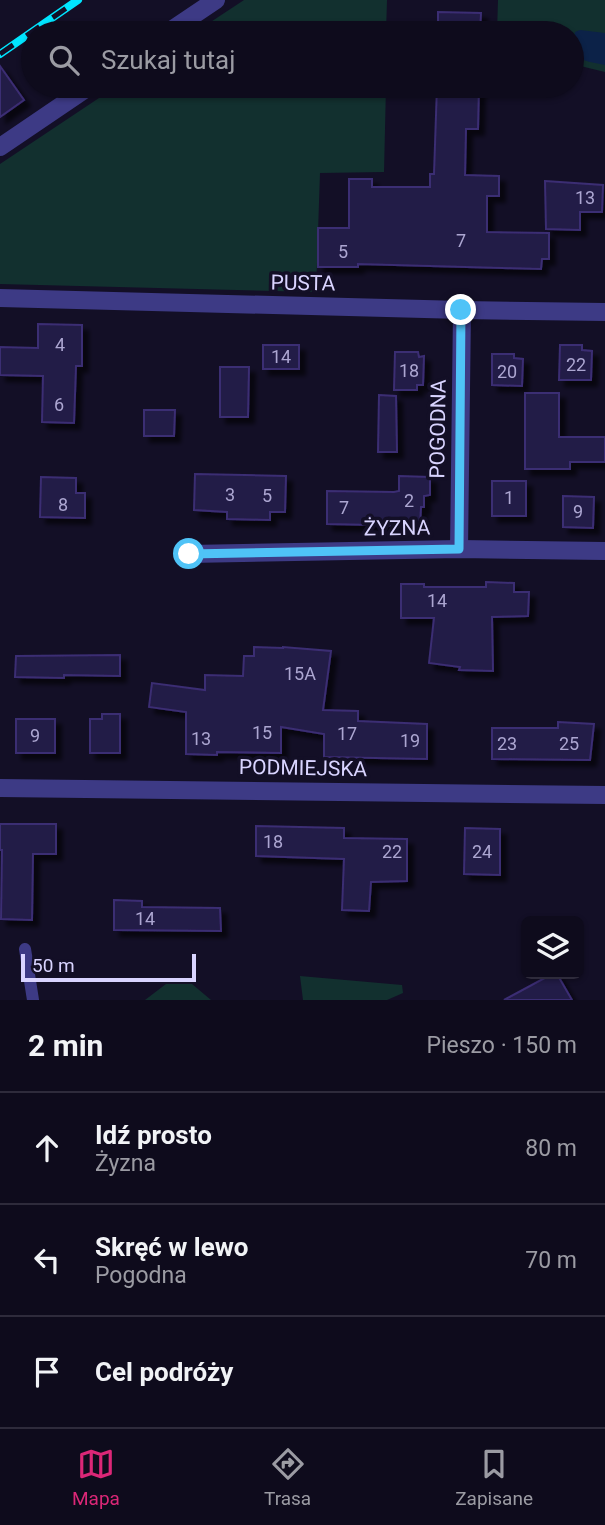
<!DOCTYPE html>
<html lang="pl">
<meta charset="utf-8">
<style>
:root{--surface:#0e0b1c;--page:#171425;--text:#f1f3f6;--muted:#9b9ba3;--line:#2e2b3b;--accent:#db2777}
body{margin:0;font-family:Roboto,sans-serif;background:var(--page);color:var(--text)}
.controls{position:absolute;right:21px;bottom:21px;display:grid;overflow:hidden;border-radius:10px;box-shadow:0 2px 5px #0004}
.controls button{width:63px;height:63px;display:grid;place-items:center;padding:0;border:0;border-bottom:2px solid var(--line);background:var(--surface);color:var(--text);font:35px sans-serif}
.scale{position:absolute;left:21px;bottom:18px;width:175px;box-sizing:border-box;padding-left:7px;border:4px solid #d9d4ff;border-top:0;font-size:19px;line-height:24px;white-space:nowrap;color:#d9d4ff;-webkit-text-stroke:5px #130f26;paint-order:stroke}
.stop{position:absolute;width:21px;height:21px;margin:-16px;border:5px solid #4fc3f7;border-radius:50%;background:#fff}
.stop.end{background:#4fc3f7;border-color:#fff;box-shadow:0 2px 7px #0008}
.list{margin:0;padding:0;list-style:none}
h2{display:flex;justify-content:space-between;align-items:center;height:91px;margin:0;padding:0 28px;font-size:30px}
h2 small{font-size:23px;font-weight:400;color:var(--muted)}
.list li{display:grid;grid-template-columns:46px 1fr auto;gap:21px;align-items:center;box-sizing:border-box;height:112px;padding:0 28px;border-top:2px solid var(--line)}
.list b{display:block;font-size:26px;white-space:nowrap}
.list p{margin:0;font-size:23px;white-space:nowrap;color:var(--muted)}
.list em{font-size:23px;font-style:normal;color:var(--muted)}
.icon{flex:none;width:38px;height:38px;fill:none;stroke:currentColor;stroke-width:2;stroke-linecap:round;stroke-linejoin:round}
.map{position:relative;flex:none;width:605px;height:1000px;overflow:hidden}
.search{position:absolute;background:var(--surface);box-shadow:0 2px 5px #0004;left:21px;right:21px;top:21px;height:77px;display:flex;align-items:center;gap:18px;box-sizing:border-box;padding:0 24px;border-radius:38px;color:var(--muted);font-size:26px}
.sheet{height:427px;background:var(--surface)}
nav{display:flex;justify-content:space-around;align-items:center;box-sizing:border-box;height:98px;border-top:2px solid var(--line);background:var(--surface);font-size:19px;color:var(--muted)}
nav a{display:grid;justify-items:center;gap:4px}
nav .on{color:var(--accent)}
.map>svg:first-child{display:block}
.green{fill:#12302f}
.water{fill:#0c2248}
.building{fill:#241b47;stroke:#3b2d73;stroke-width:2;filter:url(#shadow)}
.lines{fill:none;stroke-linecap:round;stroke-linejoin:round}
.lane{stroke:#3d3a85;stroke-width:12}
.street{stroke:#3d3a85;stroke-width:18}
.rail-casing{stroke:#00e5ff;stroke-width:8}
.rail{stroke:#130f26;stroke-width:5;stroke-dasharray:16;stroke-linecap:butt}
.route{stroke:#4fc3f7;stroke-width:9}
.labels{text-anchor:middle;stroke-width:7;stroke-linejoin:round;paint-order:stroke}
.number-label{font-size:18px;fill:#aca6d1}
.street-label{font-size:21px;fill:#d9d4ff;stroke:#130f26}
</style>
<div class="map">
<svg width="605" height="1000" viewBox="0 0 605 1000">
<defs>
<filter id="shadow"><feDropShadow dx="6" dy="6" stdDeviation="2" flood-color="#0009"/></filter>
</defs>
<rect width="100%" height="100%" fill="#130f26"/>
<g class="green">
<polygon points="244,0 387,0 386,33 194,33"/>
<polygon points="498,0 605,0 605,72 572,64 572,33 497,33"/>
<polygon points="117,86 386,86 384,172 320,173 316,292 0,284 0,164"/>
<polygon points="300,976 402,985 403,993 387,1000 303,1000"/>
<polygon points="166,984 192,984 211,1000 145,1000"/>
</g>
<path class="water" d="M 580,30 L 605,33 L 605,65 C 580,60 570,60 575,32 Z"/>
<g class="building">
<polygon points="438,12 481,13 480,33 438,33"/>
<polygon points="0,66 24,100 0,117"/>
<polygon points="437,86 479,86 478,129 466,129 465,175 499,176 499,196 487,196 487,232 549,233 549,259 542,259 541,269 358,264 358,267 318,267 318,228 349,228 349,179 372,179 372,187 430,187 430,174 434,174"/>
<polygon points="545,181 603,185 602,212 580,212 580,230 546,229"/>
<polygon points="38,324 82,325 82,366 76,366 74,423 42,422 43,376 0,375 0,347 38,348"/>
<rect x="263" y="345" width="36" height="24"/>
<polygon points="560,345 582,345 582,350 592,351 591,380 559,380"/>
<polygon points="395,352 418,352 419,357 424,356 423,385 417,385 417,390 394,390"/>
<polygon points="492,354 514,354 514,358 523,359 522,386 492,385"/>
<polygon points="220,367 249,367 248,417 220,417"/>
<polygon points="525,393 559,393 559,437 605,437 605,462 570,462 570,469 525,469"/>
<polygon points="379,395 396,396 397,452 378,452"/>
<polygon points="144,410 175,410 174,436 144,436"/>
<polygon points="195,474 286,476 285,512 270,512 270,520 227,519 227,512 194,510"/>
<polygon points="399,476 430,477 430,495 424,496 424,507 421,507 420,526 327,524 327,491 394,492 399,491"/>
<polygon points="41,477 76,478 76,493 85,493 85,518 40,517"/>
<rect x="492" y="481" width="34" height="35"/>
<polygon points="563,496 594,497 593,528 563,527"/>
<polygon points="486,582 514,583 514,592 529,592 528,616 492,617 493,671 459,670 460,667 429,663 434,618 401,618 401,584 424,584 424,587 486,587"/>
<polygon points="254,647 283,648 283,647 331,651 323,710 358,711 358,721 427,724 427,759 324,757 324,734 281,727 281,753 217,752 217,755 186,754 186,712 149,707 152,683 205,690 205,675 243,676 244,656 254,656"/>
<polygon points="120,655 120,676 64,675 64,678 15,677 16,656"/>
<polygon points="102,714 120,714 120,753 90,753 90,719 102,719"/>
<rect x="16" y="719" width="39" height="34"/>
<polygon points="558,722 594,724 590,760 492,759 492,728 558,728"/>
<polygon points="0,824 56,824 56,854 33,854 32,920 1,919 2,850 0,850"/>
<polygon points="256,826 344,828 344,838 407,839 407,881 371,882 369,911 342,910 344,859 256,856"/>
<polygon points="465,828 500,829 500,875 464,874"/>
<polygon points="114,900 142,901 142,907 220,908 221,931 114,930"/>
<polygon points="552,974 557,974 572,1000 504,1000"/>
</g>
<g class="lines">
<polyline class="lane" points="25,949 33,1000"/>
<g class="street">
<polyline points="167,33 216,0"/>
<polyline points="0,147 90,86"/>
<polyline points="0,298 462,310 605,312"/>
<polyline points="459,549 462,310"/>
<polyline points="189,554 459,549 605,551"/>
<polyline points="0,788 605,795"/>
</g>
<defs>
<polyline id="rail" points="0,54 78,0"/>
</defs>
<use href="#rail" class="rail-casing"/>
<use href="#rail" class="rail"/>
</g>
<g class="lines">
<polyline class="route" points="189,554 459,549 461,310"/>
</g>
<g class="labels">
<g class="number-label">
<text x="585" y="204">13</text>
<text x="461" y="247">7</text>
<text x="343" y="258">5</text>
<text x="60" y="351">4</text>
<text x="281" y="363">14</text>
<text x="576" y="371">22</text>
<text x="409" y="377">18</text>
<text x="507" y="378">20</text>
<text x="59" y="411">6</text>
<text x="230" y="501">3</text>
<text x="267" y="502">5</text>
<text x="509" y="504">1</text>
<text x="409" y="507">2</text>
<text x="63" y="511">8</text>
<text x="344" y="514">7</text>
<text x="578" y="518">9</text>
<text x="437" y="607">14</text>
<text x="300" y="680">15A</text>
<text x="262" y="739">15</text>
<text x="347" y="740">17</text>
<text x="35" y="742">9</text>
<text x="201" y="745">13</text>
<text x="410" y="747">19</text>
<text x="507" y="750">23</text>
<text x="569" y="750">25</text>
<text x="273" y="848">18</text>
<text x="392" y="858">22</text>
<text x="482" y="858">24</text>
<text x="145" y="925">14</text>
</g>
<g class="street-label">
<text transform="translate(303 283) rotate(1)" y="7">PUSTA</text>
<text transform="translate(438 429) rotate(-89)" y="7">POGODNA</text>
<text transform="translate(397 528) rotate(-1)" y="7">ŻYZNA</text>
<text transform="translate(303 768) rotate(1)" y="7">PODMIEJSKA</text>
</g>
</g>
</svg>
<div class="controls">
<button><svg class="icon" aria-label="layers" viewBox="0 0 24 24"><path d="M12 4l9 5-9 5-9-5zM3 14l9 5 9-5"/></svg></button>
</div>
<div class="scale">50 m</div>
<div class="stop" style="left:189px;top:554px"></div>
<div class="stop end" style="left:461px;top:310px"></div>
<div class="search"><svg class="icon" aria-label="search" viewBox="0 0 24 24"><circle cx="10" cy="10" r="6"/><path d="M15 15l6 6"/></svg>Szukaj tutaj</div>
</div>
<section class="sheet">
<h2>2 min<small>Pieszo · 150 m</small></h2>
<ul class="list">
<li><svg class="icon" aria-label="ahead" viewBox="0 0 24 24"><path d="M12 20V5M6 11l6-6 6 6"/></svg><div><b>Idź prosto</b><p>Żyzna</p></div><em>80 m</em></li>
<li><svg class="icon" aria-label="left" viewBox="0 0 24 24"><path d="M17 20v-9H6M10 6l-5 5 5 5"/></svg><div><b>Skręć w lewo</b><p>Pogodna</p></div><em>70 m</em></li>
<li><svg class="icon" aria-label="arrive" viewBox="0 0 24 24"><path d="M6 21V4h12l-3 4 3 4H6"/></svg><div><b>Cel podróży</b></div></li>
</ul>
</section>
<nav>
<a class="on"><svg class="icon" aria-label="map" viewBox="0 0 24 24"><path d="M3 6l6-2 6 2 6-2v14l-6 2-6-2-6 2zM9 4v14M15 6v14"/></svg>Mapa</a>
<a><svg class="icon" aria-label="directions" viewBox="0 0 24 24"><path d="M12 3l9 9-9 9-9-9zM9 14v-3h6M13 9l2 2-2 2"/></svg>Trasa</a>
<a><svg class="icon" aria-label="saved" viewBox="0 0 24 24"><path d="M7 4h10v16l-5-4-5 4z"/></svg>Zapisane</a>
</nav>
